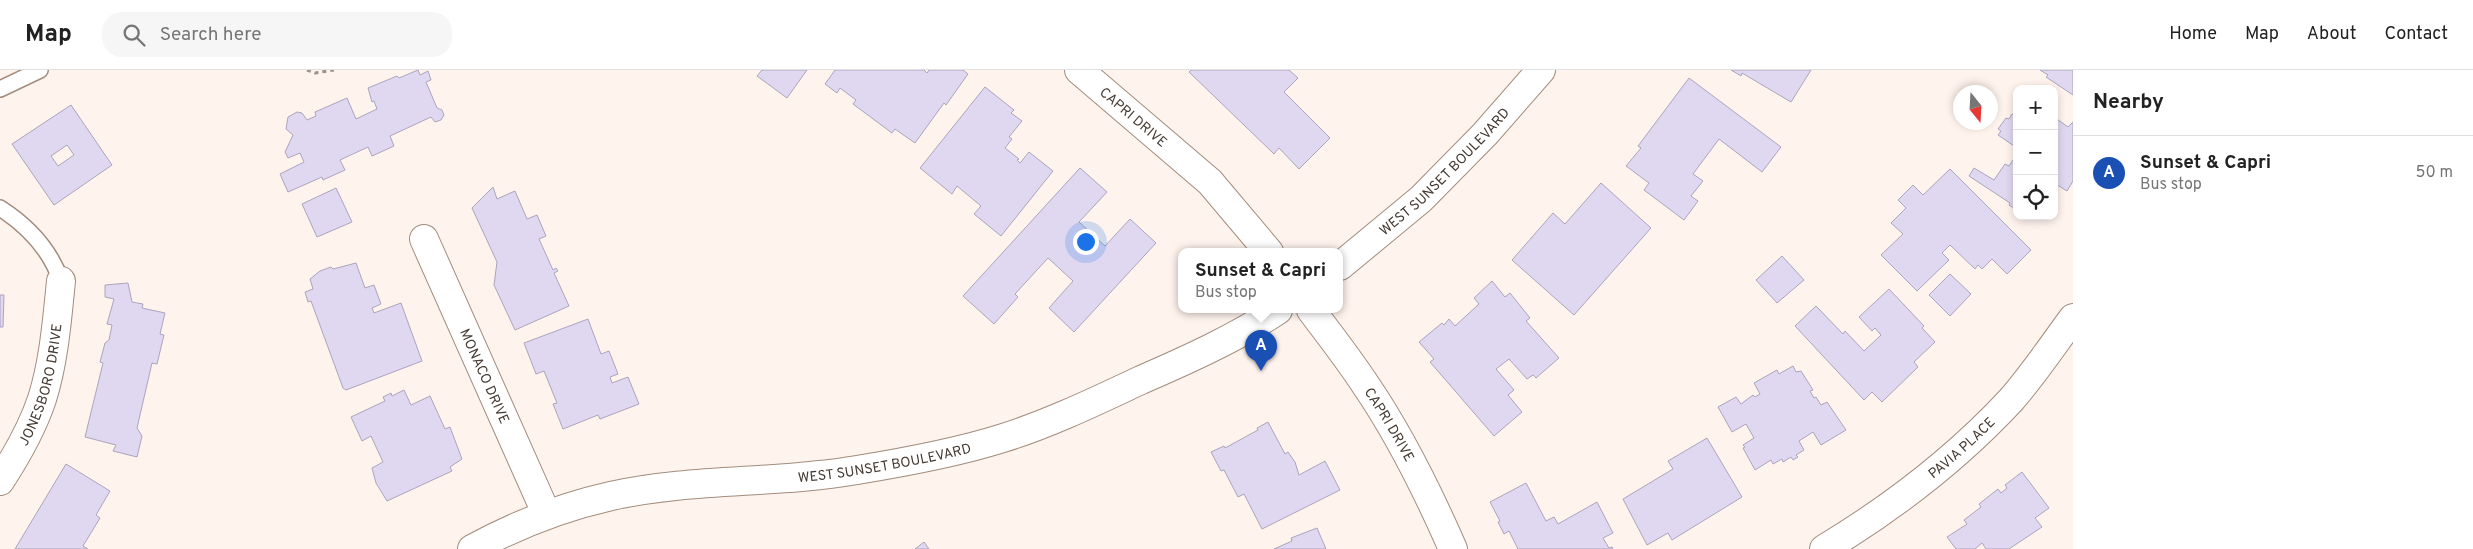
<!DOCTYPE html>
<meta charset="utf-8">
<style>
:root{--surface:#fff;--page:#f6f6f6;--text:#222;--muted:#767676;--line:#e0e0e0;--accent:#1a73e8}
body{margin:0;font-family:Overpass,sans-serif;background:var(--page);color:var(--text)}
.controls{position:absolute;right:15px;top:15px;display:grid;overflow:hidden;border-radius:10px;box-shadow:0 2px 8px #0003}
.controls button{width:45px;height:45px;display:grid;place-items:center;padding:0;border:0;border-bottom:1px solid var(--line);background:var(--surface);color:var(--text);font:25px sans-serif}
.compass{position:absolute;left:1953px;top:15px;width:45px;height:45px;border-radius:50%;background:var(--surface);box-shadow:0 2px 8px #0003;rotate:162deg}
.you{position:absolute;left:1085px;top:171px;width:18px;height:18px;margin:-12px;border:4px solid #fff;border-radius:50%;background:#1a73e8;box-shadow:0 0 0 8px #1a73e833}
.badge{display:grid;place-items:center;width:32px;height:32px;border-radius:50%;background:var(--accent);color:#fff;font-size:16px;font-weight:700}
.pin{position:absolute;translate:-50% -41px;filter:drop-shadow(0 1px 2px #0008)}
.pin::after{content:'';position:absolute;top:26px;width:18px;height:15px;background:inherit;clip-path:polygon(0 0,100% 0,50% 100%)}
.popup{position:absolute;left:1178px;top:178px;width:165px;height:65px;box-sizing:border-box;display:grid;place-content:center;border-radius:10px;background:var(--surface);filter:drop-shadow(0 1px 4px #0005);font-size:16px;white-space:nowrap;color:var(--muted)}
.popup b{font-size:19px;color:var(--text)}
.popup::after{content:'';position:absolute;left:50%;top:100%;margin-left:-10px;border:10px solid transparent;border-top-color:var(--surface)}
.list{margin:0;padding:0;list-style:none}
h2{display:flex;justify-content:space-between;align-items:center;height:65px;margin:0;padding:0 20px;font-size:21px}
h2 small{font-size:16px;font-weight:400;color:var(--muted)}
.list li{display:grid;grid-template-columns:32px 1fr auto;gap:15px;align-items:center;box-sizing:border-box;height:75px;padding:0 20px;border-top:1px solid var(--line)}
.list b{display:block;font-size:19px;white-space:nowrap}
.list p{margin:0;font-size:16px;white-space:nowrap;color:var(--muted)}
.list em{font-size:16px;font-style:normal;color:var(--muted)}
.icon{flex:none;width:28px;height:28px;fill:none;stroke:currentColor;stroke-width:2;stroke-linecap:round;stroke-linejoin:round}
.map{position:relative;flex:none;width:2073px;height:479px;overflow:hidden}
header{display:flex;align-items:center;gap:30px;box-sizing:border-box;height:70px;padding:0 25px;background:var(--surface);border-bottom:1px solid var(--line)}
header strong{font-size:24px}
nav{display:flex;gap:28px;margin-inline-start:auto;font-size:18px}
.search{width:350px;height:45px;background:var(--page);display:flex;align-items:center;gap:12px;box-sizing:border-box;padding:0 18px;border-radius:20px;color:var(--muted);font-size:19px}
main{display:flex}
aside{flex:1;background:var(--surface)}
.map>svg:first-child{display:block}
.building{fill:#e0d8f1;stroke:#aca4bc;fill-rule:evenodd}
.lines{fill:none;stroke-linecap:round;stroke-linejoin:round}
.lane-casing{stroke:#a38c7d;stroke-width:18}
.street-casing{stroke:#a38c7d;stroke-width:30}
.secondary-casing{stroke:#a38c7d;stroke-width:30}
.path{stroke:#9b908a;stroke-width:3;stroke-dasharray:4 4;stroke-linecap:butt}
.lane{stroke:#fff;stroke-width:15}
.street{stroke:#fff;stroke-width:28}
.secondary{stroke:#fff;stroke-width:28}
.labels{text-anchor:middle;stroke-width:4;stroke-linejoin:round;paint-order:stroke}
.street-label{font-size:14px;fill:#443a33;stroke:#fff}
</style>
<header>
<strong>Map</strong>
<div class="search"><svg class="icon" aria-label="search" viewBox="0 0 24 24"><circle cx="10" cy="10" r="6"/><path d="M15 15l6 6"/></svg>Search here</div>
<nav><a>Home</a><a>Map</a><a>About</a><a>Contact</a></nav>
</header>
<main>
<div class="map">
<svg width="2073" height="479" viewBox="0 0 2073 479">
<rect width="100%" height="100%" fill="#fef3ed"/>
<g class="building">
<polygon points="418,0 420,5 428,1 431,10 426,12 437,38 442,40 444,45 441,50 435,52 431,47 390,66 394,76 372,86 368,77 340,90 345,100 323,110 322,107 288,122 280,104 304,92 300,83 288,88 285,82 293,65 286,59 288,47 297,42 302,43 307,50 316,46 315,42 347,28 356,49 377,39 374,31 372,32 368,18 397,6 399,8"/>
<polygon points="762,0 807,0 787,28 757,6"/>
<polygon points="835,0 924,0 927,3 929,0 963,0 968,4 946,35 944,33 915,73 895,59 892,63 853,34 856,30 840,18 837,23 825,14"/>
<polygon points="1191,0 1289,0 1298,8 1284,22 1330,68 1299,99 1279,78 1274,84 1189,2"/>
<polygon points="1731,0 1811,0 1791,32 1742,3 1741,6"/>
<polygon points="2040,0 2073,0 2073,25 2046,7 2048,5"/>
<polygon points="1689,8 1781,77 1762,102 1719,69 1693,104 1703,111 1691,126 1698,131 1684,150 1644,120 1649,113 1626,96 1641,78 1638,76"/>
<polygon points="985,17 1014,40 1011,43 1022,51 1009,67 1012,69 1005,78 1019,89 1017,90 1020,93 1029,82 1053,101 1001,166 974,144 981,136 957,116 952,124 920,98"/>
<path d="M 71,35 L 112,95 L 54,135 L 12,74 ZM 67,75 L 74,85 L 58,96 L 51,86 Z"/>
<polygon points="2012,44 2017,47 2017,78 1998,65 2001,61 1998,59 2006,48 2009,49"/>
<polygon points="2054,47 2068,57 2073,52 2073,111 2067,121 2054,113"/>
<polygon points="2017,84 2017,140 2009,135 2010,133 1969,106 1974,98 1994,110 2005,94 2009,96"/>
<polygon points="1080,98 1107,122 1079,152 1105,176 1130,149 1156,173 1074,262 1049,238 1073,211 1048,188 1015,224 1018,227 994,254 963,226"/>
<polygon points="1950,99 2031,180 2007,204 1992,189 1982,199 1978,195 1975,199 1950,175 1942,183 1949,190 1917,221 1881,185 1903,164 1891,153 1906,138 1898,130 1913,115 1923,125"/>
<polygon points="1601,113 1651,158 1574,245 1512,190 1553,143 1565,154"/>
<polygon points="493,117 497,129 515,121 527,149 537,145 546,166 539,169 553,200 556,198 558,201 554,203 569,236 515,260 494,215 497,192 472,138"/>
<polygon points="336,118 352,152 317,167 302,134"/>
<polygon points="1782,186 1804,210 1777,233 1756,210"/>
<polygon points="356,193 365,218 374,215 381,234 372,238 374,243 401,233 422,291 346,320 343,318 311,231 308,232 305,222 313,219 310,209 320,201 331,197 333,199"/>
<polygon points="1950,204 1971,224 1950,246 1929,225"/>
<polygon points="1492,211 1505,227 1510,223 1530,248 1526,251 1559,288 1536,308 1533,305 1527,309 1509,289 1496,299 1514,320 1508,325 1522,342 1494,366 1430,292 1434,289 1419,272 1442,253 1444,255 1449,249 1455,256 1479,234 1474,228"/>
<polygon points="128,213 132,232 143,234 142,238 165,243 160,264 164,265 157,294 152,293 137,358 142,366 137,387 113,381 116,375 85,367 103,293 100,292 105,273 109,270 112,255 107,254 114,229 105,227 105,215"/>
<polygon points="1889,219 1924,256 1922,258 1935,272 1914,292 1918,297 1882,332 1872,322 1864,330 1795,256 1816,236 1843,264 1845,261 1864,281 1881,265 1875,258 1872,261 1859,247"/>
<polygon points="0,225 4,225 3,257 0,257"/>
<polygon points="588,249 601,284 609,281 618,304 610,307 612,313 628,307 639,334 600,349 598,345 563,359 553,334 557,333 544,301 536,304 524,273"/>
<polygon points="1793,296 1796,302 1801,301 1813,320 1810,321 1814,328 1816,327 1821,335 1827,332 1846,360 1821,375 1813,362 1799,371 1804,380 1796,385 1798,387 1793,390 1791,387 1783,392 1782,389 1773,394 1771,390 1755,400 1743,378 1745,377 1743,375 1754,368 1746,354 1732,362 1718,337 1736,327 1741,334 1753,325 1755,327 1760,324 1754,313 1777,300 1779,304"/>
<polygon points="404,320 411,335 430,326 445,359 450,357 462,389 450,397 452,401 387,431 376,413 372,398 383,392 371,366 362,371 351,347 385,331 383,327 391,323 392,326"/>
<polygon points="1268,352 1285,384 1288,382 1295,392 1299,405 1325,391 1340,420 1262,459 1244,424 1238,427 1224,400 1221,401 1211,382 1224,376 1225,378 1258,360 1257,358"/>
<polygon points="1707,368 1742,427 1672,470 1668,463 1647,475 1623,429 1673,399 1668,391"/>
<polygon points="66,394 110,421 96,445 100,448 83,476 88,479 15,479"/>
<polygon points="2022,402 2049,438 2035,448 2042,457 2009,479 1986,479 1982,473 1975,479 1956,479 1947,467 1967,454 1964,450 1981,437 1979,434 1998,419 2001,423 2007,418 2005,415"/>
<polygon points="1526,413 1546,451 1554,447 1558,454 1597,432 1613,463 1603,468 1609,478 1612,477 1613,479 1518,479 1509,461 1504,464 1498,452 1500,451 1490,432"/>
<polygon points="1317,458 1326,479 1274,479 1292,471 1291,468"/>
<polygon points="924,472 929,479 915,479"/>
</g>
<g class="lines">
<defs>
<g id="lane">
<polyline points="0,19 40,0"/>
<path d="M 0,138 C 28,156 50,179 61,211"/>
</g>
<g id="street">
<path id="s1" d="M 1079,0 L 1210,112 L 1269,182"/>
<path id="s2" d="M 424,169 L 546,443"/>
<path id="s3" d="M 1311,240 C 1329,264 1348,288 1365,314 C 1400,365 1428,422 1453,479"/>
<path id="s4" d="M 0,411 C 17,385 32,359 42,329 C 54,291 57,250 61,211"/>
<path id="s5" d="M 1824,479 C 1892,438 1957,388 2011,330 C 2033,305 2053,275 2073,248"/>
</g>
<g id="secondary">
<path id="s6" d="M 1340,196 L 1421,129 L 1485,64 L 1541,0"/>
<path id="s7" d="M 472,479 C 516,455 562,437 611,426 C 691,408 776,414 857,400 C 906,392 956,383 1003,368 C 1051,353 1096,331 1141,310 C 1187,290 1236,268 1278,240"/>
</g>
</defs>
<use href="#lane" class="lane-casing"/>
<use href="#street" class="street-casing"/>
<use href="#secondary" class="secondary-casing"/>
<polyline class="path" points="307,0 315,3 334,0"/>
<use href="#lane" class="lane"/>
<use href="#street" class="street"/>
<use href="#secondary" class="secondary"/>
</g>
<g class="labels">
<g class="street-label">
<text dy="5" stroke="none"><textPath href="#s1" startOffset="72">CAPRI DRIVE</textPath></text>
<text dy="5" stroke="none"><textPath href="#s6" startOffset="141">WEST SUNSET BOULEVARD</textPath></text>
<text dy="5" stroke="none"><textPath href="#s2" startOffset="150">MONACO DRIVE</textPath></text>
<text dy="5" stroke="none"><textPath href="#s4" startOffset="106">JONESBORO DRIVE</textPath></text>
<text dy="5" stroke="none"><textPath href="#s3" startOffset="139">CAPRI DRIVE</textPath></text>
<text dy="5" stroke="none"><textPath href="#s5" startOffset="171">PAVIA PLACE</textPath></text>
<text dy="5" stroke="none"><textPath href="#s7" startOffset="425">WEST SUNSET BOULEVARD</textPath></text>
</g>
</g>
</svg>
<div class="controls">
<button>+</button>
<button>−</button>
<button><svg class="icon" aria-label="locate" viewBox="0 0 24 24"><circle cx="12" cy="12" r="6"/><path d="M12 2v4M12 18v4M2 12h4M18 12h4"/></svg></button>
</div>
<svg class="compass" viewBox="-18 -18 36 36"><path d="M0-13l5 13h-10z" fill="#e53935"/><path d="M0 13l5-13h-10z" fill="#767676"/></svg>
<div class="you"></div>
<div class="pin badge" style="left:1261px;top:301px;background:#1a4fb4">A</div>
<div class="popup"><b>Sunset &amp; Capri</b>Bus stop</div>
</div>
<aside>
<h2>Nearby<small></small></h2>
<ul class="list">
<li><span class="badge" style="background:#1a4fb4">A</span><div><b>Sunset &amp; Capri</b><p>Bus stop</p></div><em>50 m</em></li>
</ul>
</aside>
</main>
